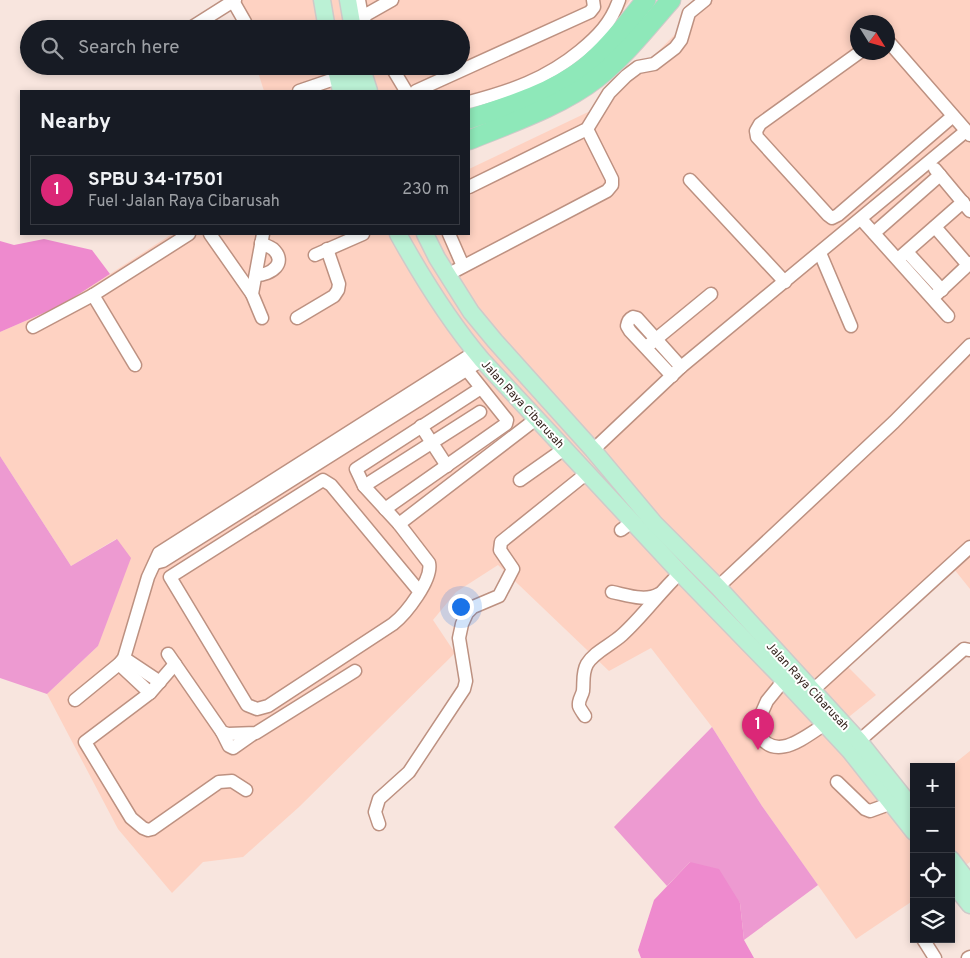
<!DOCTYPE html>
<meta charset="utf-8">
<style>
:root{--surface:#171b24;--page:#242831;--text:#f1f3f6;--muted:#9ea1a6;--line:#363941;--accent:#db2777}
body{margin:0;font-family:Overpass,sans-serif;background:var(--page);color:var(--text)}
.controls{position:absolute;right:15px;bottom:15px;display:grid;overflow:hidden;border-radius:0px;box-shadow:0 2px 8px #0003}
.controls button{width:45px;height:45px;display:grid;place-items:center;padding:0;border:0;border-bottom:1px solid var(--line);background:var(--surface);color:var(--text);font:25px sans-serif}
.compass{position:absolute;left:850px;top:15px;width:45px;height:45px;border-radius:50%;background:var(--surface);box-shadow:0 2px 8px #0003;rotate:127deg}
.you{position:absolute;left:460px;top:606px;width:18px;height:18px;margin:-12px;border:4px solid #fff;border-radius:50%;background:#1a73e8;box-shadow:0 0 0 8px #1a73e833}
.badge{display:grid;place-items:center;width:32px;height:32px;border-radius:50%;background:var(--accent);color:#fff;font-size:16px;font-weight:700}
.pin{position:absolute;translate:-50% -41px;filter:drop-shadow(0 1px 2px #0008)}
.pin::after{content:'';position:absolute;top:26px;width:18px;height:15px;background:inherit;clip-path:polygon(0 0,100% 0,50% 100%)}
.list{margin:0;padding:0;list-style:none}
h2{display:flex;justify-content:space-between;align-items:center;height:65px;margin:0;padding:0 20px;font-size:21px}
h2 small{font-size:16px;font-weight:400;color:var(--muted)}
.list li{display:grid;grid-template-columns:32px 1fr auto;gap:15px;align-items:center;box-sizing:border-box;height:70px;margin:0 10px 10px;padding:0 10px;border:1px solid var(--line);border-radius:0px}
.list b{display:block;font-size:19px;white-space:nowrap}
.list p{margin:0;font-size:16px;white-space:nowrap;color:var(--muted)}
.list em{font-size:16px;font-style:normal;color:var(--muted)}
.icon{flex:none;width:28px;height:28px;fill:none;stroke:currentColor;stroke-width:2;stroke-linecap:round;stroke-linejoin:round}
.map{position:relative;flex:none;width:970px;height:958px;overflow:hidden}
.search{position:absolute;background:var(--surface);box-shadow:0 2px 8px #0003;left:20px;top:20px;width:450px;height:55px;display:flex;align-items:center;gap:12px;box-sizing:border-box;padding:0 18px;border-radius:28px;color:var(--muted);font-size:19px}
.panel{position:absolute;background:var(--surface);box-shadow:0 2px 8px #0003;left:20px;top:90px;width:450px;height:145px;border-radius:0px}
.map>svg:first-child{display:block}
.built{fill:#fed2c2;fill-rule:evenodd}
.green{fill:#ed9ad1}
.forest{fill:#ee8ace}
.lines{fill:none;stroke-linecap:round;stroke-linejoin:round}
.minor-casing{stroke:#bd9181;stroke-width:15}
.major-casing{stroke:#cecac9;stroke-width:19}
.highway-casing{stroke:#cecac9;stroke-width:21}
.minor{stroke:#fff;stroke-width:12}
.major{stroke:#bbf1d5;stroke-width:16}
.highway{stroke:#8ee8b9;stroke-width:19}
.labels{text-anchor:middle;stroke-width:4;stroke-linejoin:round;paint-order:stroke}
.street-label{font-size:12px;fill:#34221c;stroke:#fff}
</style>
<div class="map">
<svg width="970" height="958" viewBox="0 0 970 958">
<rect width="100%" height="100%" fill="#f8e5de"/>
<g class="built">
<polygon points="235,0 630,0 614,24 557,74 469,107 469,91 264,91 256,66 461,66 461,29 244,29"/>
<path d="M 709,0 L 970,0 L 970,589 L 950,564 L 845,664 L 876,695 L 845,720 L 914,795 L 914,900 L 856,939 L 762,806 L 712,727 L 651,648 L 609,671 L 498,565 L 456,592 L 433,620 L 455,653 L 299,807 L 243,857 L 203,862 L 172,893 L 118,829 L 47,694 L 98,646 L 116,539 L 71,566 L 0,456 L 0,332 L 62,305 L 172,234 L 469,234 L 469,169 L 607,103 ZM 858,22 L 888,22 L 888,52 L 858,52 Z"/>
<polygon points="970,751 970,862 951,875 951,767 950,767"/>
</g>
<g class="green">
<polygon points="0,456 71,566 117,539 131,558 98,646 47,694 0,678"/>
<polygon points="712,727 762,806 818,885 744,940 740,903 690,862 667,886 614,827"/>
</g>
<g class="forest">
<polygon points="44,239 92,250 110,274 62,305 0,332 0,241 14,245"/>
<polygon points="690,862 719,869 740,903 744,940 754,958 641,958 638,950 654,900"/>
</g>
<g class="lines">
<defs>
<g id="minor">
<polyline points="359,0 362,17 392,0"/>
<polyline points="233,1 245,22"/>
<polyline points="358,11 369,29"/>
<polyline points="189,29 235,0"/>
<polyline points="888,41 970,135"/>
<polyline points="860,52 760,124 756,131 757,137 828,215 832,218 838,215 953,116"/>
<polyline points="391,66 406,91"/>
<polyline points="299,91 337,78"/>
<polyline points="416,91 590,12 594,7 593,0"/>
<path d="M 469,102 C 511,91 546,79 580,51 C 598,36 611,23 619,0"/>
<polyline points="935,169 970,211"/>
<polyline points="690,180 785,282"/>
<polyline points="469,187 587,129 609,93 626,76 638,67 654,64 675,48 681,40 689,13 705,0"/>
<polyline points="861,219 948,316"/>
<polyline points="935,227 968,265"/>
<polyline points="874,233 940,175"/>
<polyline points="210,234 252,294"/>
<polyline points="449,234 463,266"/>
<polyline points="907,252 942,290"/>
<polyline points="820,253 851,326"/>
<polyline points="315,255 363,234"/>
<polyline points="898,259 963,202"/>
<path d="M 256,275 C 271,275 288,263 273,249 C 270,247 265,245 261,243"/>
<polyline points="447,275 607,191 612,185 612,179 587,129"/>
<polyline points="93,295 135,365"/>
<polyline points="936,295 970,263"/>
<polyline points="262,318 252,294 263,234"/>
<polyline points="297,318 334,296 338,290 339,284 327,249"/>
<polyline points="33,327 93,295 189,234"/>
<polyline points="650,344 711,294"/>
<path d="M 672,376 L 630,331 L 627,326 C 628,321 629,319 633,317 L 637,318 L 681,367"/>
<polyline points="421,426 447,466"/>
<polyline points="593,450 681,367 966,131"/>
<polyline points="520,480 564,449"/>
<polyline points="364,486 480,412"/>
<polyline points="385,509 506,424 507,420 467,370"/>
<polyline points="399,524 536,419"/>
<polyline points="621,530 632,522"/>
<polyline points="155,563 163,561 482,360"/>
<polyline points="718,587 894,422 970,345"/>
<path d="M 419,591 L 331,485 L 323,480 L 170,577 L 247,705 L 257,709 L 268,706 L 393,624 C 406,614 433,579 429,563 L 399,524 L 364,486 L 356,469 L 481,388"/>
<path d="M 612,592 C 627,595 645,602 659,594"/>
<polyline points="168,654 222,732 228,734 256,733 355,671"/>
<polyline points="124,658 160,682"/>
<polyline points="119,664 150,693"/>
<polyline points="175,664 150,693 85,742 131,818 143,828 148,830 152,829 219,782 232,781 246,790"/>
<path d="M 784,680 L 767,701 L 755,728 C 772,765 802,739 825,724"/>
<polyline points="812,691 970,547"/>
<polyline points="75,700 119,664 124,658 148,577 159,553 475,352"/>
<path d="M 585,716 C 583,713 580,709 579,706 C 578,700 582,696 583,691 C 584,682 582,673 587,664 C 594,652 611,645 622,635 C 643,616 659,593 680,573"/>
<polyline points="222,732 229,746 233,748 253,734"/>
<polyline points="859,741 964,649 970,650"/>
<polyline points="837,782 865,809 870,811 892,803"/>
<polyline points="379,824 375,812 379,799 409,772 464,689 466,681 459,638 462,624 467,613 473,607 499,596 513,569 500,550 501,542 587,473"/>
<polyline points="923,939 935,958"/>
<polyline points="968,958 970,957"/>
</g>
<g id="major">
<polyline points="322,0 327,29"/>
<polyline points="348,0 353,29"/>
<polyline points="335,66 341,91"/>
<polyline points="350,66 356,91"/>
<polyline points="361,66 369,91"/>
<path d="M 398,234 C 423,279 449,321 482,360 L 680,573 L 784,680 L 850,751 L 914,832"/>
<polyline points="425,234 437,258 471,312 495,341 593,450 655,524 718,587 859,741 914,810"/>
<polyline points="951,859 970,884"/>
<polyline points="951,881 970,905"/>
</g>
<g id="highway">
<path d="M 469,119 C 509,106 550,94 584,68 C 608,49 627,23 646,0"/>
<path d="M 469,140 C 511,123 561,106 597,78 C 623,58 649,25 671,0"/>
</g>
</defs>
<use href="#minor" class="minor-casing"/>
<use href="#major" class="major-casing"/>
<use href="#highway" class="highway-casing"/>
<use href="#minor" class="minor"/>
<use href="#major" class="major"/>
<use href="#highway" class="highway"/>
</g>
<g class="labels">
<g class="street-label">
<text transform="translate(523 404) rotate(47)" y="4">Jalan Raya Cibarusah</text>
<text transform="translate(808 686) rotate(47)" y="4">Jalan Raya Cibarusah</text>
</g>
</g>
</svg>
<div class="controls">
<button>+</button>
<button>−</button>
<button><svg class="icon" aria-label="locate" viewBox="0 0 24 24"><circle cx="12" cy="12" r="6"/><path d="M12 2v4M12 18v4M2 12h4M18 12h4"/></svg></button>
<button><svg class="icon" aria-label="layers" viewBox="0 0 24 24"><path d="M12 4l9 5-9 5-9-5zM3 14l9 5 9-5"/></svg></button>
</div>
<svg class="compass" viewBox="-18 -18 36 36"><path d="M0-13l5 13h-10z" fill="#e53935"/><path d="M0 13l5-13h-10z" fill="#9ea1a6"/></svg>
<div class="you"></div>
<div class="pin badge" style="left:758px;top:750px">1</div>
<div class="search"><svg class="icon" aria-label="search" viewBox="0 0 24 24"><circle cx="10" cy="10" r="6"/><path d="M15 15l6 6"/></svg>Search here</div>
<section class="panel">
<h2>Nearby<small></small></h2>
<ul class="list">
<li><span class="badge">1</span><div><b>SPBU 34-17501</b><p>Fuel · Jalan Raya Cibarusah</p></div><em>230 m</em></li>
</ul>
</section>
</div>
